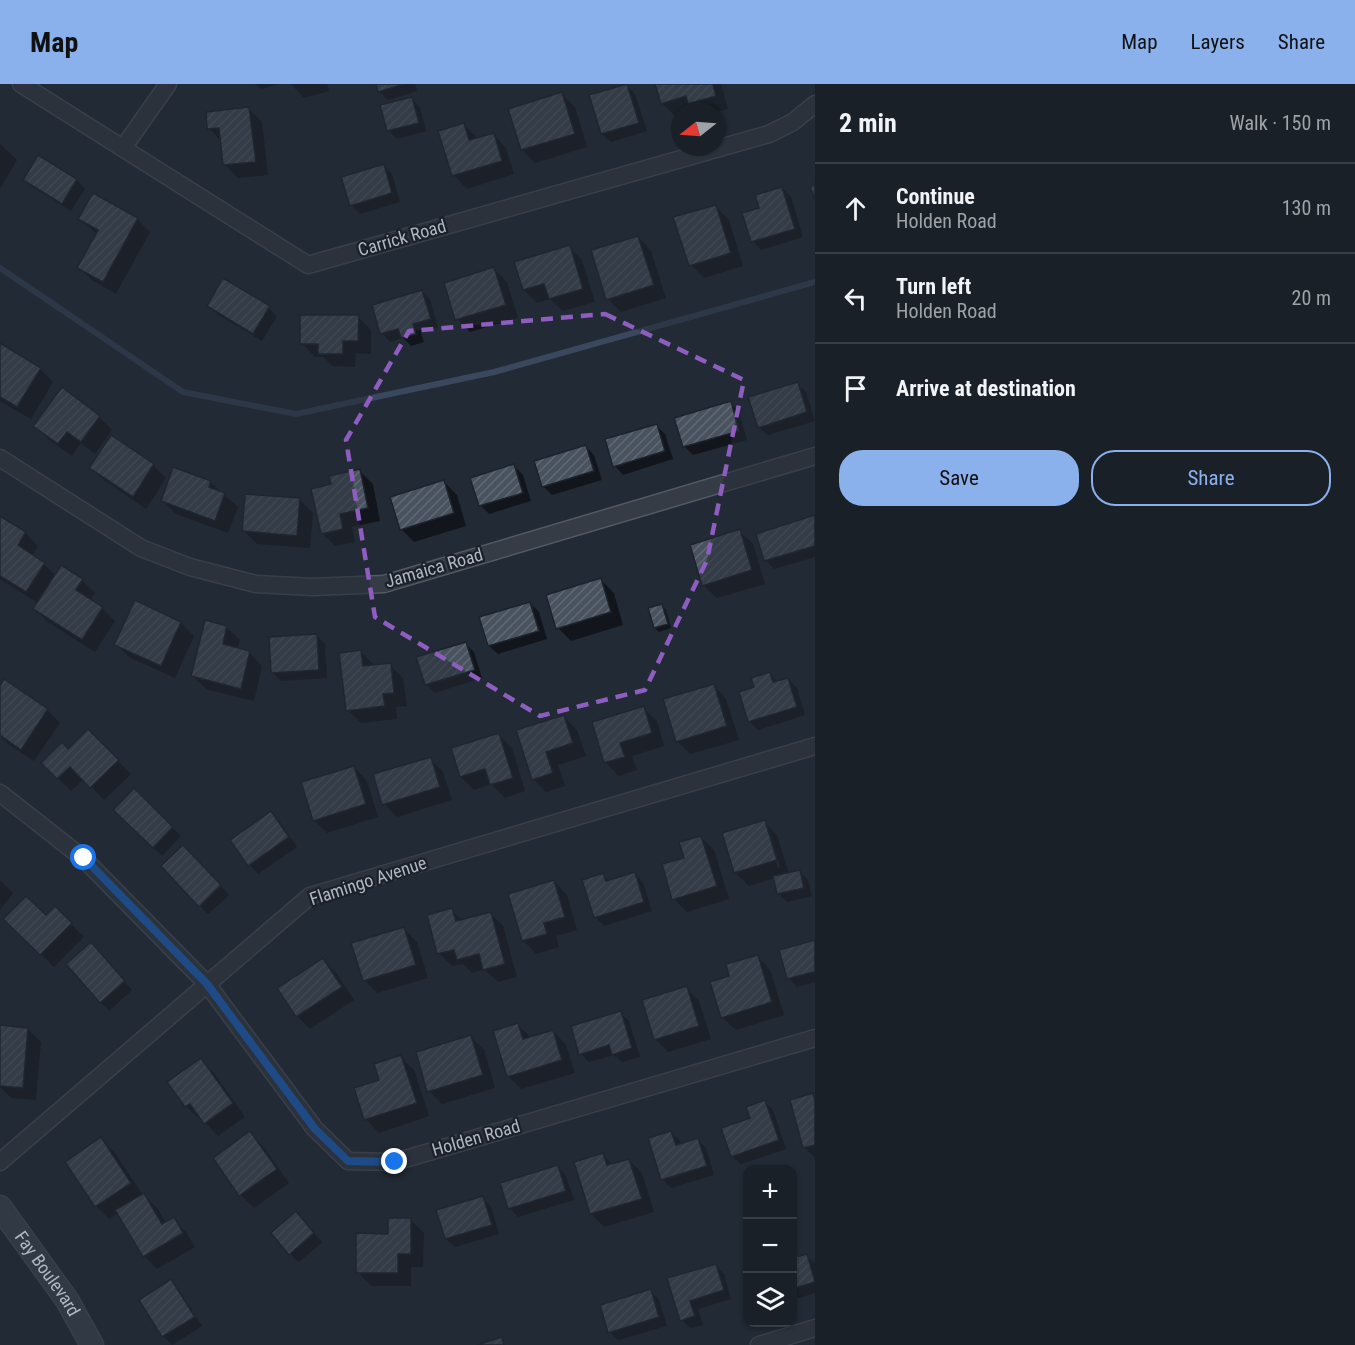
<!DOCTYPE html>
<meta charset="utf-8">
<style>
:root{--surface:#1a2028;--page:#272d34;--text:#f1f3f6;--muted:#9fa3a8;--line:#383e45;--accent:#8bb1ec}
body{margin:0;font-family:"Roboto Condensed",sans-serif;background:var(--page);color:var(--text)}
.controls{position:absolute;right:18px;bottom:18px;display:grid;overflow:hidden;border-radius:12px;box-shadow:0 2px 4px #0004}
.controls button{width:54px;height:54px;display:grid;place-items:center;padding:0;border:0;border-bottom:2px solid var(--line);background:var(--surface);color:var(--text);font:30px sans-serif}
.compass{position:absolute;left:671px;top:18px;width:54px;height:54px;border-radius:50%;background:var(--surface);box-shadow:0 2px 4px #0004;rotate:253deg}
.stop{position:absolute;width:18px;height:18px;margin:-14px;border:4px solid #1a73e8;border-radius:50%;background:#fff}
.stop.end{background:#1a73e8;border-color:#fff;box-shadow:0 2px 6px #0008}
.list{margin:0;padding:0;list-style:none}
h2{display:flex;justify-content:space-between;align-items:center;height:78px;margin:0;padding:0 24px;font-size:26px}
h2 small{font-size:20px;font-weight:400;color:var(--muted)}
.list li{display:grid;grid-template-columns:39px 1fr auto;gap:18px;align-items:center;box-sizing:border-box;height:90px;padding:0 24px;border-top:2px solid var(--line)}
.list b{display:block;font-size:22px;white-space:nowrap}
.list p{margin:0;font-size:20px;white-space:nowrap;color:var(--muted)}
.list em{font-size:20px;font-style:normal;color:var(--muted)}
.actions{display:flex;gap:12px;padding:18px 24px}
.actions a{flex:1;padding:14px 0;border:2px solid var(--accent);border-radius:24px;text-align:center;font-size:21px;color:var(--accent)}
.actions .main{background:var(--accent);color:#111}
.icon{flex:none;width:33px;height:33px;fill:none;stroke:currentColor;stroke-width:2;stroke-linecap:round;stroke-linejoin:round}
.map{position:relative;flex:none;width:815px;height:1261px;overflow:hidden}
header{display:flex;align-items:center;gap:36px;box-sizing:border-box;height:84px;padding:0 30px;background:var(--accent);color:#111}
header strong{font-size:28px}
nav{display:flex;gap:33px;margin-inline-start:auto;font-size:21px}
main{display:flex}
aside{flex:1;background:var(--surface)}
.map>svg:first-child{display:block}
.shadow{fill:#0007;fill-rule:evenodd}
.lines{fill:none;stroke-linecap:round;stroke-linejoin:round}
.stream{stroke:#39485d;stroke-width:6}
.building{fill:url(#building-hatch);stroke:#1d232c;stroke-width:1.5}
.street-casing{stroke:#535a64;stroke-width:19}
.secondary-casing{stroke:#535a64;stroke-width:25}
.street{stroke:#353c46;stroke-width:16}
.secondary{stroke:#444c58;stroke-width:22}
.route{stroke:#1a73e8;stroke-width:8}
.marked{fill:none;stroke:#8e5dc0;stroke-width:4.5;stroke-dasharray:12 8;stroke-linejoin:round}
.labels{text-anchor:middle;stroke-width:4.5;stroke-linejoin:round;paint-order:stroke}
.street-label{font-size:18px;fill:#b0b7c2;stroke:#1b212a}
</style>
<header>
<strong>Map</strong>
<nav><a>Map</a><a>Layers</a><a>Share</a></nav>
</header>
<main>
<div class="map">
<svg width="815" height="1261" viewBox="0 0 815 1261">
<defs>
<pattern id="building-hatch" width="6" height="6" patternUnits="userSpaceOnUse" patternTransform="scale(1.5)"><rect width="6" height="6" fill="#49525f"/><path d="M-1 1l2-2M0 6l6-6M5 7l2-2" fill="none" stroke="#616974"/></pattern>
</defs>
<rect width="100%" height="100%" fill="#222a35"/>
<g class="shadow">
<polygon points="255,0 278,0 261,5"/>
<polygon points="291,0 327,0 329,7 304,14"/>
<polygon points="377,0 415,0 417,7 388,16 379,7"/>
<polygon points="656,0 721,0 728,25 716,28 716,27 696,26 680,27 680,31 675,32 662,19"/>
<polygon points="626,1 635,10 647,47 611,58 602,50"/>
<polygon points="562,10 575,23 587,63 535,79 522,65"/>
<polygon points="412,15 420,24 426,47 397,55 388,46"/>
<polygon points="249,25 262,38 268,91 238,94 225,81 222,58 209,44"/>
<polygon points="464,41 477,54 493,50 506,64 514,90 467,105 454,91"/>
<polygon points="0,60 17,76 0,105"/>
<polygon points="39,73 77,96 85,105 71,127 34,104 25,96"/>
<polygon points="383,82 392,90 400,118 360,130 351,121"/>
<polygon points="782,104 791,113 803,153 761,166 753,157"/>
<polygon points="716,123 729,136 743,182 704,194 691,181"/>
<polygon points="80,135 137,135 150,148 116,210 92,196 79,183 97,150"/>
<polygon points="638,153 651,167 666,214 621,228 608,215"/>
<polygon points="569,163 582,176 595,218 563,227 550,215 537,219 524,206"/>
<polygon points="494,185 507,198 518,234 470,248 457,235"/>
<polygon points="422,208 430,216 438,243 421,249 424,258 411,262 403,254 390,258 382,249"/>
<polygon points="208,221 269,224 277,232 262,257 217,230"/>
<polygon points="358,233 371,246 371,270 356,269 355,283 333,282 323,273 315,273 302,259"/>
<polygon points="0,261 40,285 53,298 31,335 0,317"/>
<polygon points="797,300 806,308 815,337 768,351 759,343"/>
<polygon points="730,319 739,328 747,356 693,371 685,363 676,335"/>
<polygon points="99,333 112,346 95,370 81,359 72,372 48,355 35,342"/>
<polygon points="656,341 665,350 673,375 623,391 615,382"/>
<polygon points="111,353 153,381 166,394 146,425 104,396 91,383"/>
<polygon points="586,363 594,371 602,396 552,411 543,402"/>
<polygon points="514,382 523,391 531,417 489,430 480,421"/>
<polygon points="360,387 373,400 380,437 352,443 355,458 335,462 322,449"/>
<polygon points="210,398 238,423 228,449 176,430 163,417"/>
<polygon points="444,398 457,411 466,442 414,458 401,445"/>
<polygon points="300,416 313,429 310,464 257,460 244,447"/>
<polygon points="815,433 815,473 774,485 766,476"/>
<polygon points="0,435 25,449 38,462 32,472 44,480 56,492 82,496 95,509 90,516 102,524 115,537 95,568 48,538 35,525 38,519 0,495"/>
<polygon points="739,447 753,460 765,500 717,514 703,501"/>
<polygon points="601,496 614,509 623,541 571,557 558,544"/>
<polygon points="135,518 181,539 194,552 175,594 129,573 116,560"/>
<polygon points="530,519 539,528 547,555 498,570 489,562"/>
<polygon points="662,522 666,526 671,544 659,548 655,544"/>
<polygon points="226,543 240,556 237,566 249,568 262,582 254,617 206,605 193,592"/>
<polygon points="316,551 325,560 327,594 281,597 272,588"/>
<polygon points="466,560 474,568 482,594 435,609 426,600"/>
<polygon points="361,568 374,581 390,581 403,594 407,622 396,623 397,635 361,639 348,626"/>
<polygon points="770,590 778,598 788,595 797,604 805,631 758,646 749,637 756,604"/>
<polygon points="5,597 47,626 60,639 34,677 8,660 0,651 0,604"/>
<polygon points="713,601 726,615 739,656 690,670 677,657"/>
<polygon points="643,624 657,637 664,662 632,672 637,686 619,692 606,679"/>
<polygon points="564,633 577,646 586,672 558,681 565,702 546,708 533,695 518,647"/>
<polygon points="499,651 512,664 525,707 505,714 491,700 474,706 461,693"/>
<polygon points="101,660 131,690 104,716 84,695 71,707 43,679 68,666"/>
<polygon points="430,675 443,688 452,716 397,733 384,720"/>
<polygon points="354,683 367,697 378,733 327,749 314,736"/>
<polygon points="134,706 181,752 162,772 115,726"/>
<polygon points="271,729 280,738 297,763 258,790 250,781 232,756"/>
<path d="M 764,738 L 777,751 L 789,790 L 799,787 L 808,796 L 812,812 L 787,818 L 778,809 L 775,794 L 749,802 L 736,789 ZM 768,752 L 771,752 L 780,783 L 778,784 Z"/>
<polygon points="701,753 714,766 729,815 687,828 674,815 686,775"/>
<polygon points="183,763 229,811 208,830 163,783"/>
<polygon points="635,790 643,799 652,827 604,842 595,833 603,791 610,798"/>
<polygon points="0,796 13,809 0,826"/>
<polygon points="554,797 567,811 577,846 556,852 559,863 536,870 523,856"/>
<polygon points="55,824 84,853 54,883 5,835 46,833"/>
<polygon points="451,826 463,837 490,829 503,842 517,893 498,898 484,885 472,889 463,880 452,882 439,869"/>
<polygon points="404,845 417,858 428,894 377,909 364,896"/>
<polygon points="815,857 815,898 797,903 789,894"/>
<polygon points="99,869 132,906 109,927 101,918"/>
<polygon points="757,872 770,886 784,931 736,946 722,933 731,893"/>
<polygon points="323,876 336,889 354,916 310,945 297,932"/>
<polygon points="686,904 699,917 711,955 668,968 655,955"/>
<polygon points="620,929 629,937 640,973 622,978 614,971 589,978 581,970"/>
<polygon points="518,941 531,954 553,947 566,961 575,989 521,1005 508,992"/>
<polygon points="0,943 28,945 41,958 36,1016 11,1014 0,1003"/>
<polygon points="471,953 484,966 495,1004 442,1020 429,1007"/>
<polygon points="400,973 414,986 429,1032 379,1049 366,1035 381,997"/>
<polygon points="201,976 214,989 245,1033 218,1052 201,1034 199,1035 186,1022 169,998"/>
<polygon points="812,1010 815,1013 815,1074 804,1063"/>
<polygon points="764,1018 773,1026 786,1065 741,1080 732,1072 752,1035"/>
<polygon points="250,1049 263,1062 289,1099 254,1124 241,1111"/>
<polygon points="671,1049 680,1057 681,1061 697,1055 706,1064 714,1091 671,1104 662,1095"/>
<polygon points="101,1055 114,1068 143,1111 144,1111 157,1124 166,1139 173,1135 186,1148 195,1163 157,1185 144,1172 118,1129 109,1135 96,1122"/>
<polygon points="603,1071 613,1081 629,1076 642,1089 654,1128 604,1143 591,1130"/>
<polygon points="558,1083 566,1092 574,1116 518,1133 510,1124"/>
<polygon points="482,1114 491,1122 499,1150 455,1163 446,1155"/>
<polygon points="410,1135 424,1149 423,1183 411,1183 411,1202 371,1202 358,1188 389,1151"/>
<polygon points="304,1138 322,1158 299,1178 290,1170"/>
<polygon points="806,1171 815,1180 815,1209 792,1216 792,1175"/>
<polygon points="715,1181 724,1190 731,1215 698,1225 703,1241 690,1244 682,1236 669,1195"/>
<polygon points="171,1197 179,1206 202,1242 172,1261 163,1252"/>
<polygon points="651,1207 659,1216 667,1242 618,1256 610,1248"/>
</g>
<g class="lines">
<polyline class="stream" points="0,184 183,308 296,330 494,288 815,198"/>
</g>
<g class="building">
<polygon points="376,0 404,0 378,8"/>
<polygon points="627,0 639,39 601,50 589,11"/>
<polygon points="655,0 713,0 716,12 688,20 686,12 661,20"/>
<polygon points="562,8 575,50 521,66 508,25"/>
<polygon points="412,13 419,39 387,47 380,21"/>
<polygon points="249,23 256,78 223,81 219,44 207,45 206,28"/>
<polygon points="464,39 469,56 494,49 502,77 452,92 438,47"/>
<polygon points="38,71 77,95 62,120 23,96"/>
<polygon points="384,80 392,109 350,122 341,93"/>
<polygon points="815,100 815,115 810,103"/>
<polygon points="782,103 795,145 751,158 742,129 759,124 755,111"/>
<polygon points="93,109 138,134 103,198 77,184 98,146 78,135"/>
<polygon points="716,121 731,169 689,182 673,133"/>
<polygon points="638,152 654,201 606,216 591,166"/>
<polygon points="570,161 583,205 549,215 544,200 523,206 514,178"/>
<polygon points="494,183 506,221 455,236 444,199"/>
<polygon points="223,194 270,222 253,250 207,222"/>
<polygon points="422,206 431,235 413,240 416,250 401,254 398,245 380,250 372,221"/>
<polygon points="300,231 359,231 358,257 343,257 343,270 318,270 318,260 300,260"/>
<polygon points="0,259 41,284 17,323 0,313"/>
<polygon points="798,298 807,328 758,344 748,313"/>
<polygon points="62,303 100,332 81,358 67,348 58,360 33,342"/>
<polygon points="731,317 739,347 683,363 674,334"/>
<polygon points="657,340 665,367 613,383 605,355"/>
<polygon points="111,351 154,380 133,413 89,384"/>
<polygon points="586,361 594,387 542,403 534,377"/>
<polygon points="514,380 523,409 479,422 470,394"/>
<polygon points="173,383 211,397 209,403 225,409 215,437 161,417"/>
<polygon points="360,385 368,424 340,430 343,445 321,450 311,405 331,400 329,392"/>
<polygon points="444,396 454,429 400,446 390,413"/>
<polygon points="245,410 300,414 297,452 242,447"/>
<polygon points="815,431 815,462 764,477 756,450"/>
<polygon points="0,432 26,448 18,461 45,479 26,508 0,492"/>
<polygon points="740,445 752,486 702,502 690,461"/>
<polygon points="61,481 83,495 76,506 103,523 82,556 33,525"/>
<polygon points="601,494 611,528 556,545 546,511"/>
<polygon points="135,516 181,538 161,582 114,561"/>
<polygon points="530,518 539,547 488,562 479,533"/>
<polygon points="662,520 668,540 654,544 648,524"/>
<polygon points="205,536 227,542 223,560 250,567 241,605 191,592"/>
<polygon points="317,550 319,586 271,589 269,553"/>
<polygon points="466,558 475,586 425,601 416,573"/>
<polygon points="361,566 363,582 391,579 394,609 383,610 385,622 346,627 339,569"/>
<polygon points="770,588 773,598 788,594 797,623 748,638 739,608 754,603 751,594"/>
<polygon points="4,595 48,625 21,666 0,651 0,602"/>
<polygon points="714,600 727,642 676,658 663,615"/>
<polygon points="644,622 652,649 620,659 625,673 604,679 592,638"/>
<polygon points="564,631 573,659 546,668 553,689 532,696 516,646"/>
<polygon points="88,645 119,676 90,704 70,683 57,695 41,679 62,658 68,665"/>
<polygon points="499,649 513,694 490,701 485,685 460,693 451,664"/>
<polygon points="431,673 440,703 382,721 373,690"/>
<polygon points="354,682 366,720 313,737 301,698"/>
<polygon points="134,704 173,743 153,764 113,726"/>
<polygon points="271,727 289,753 248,782 230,756"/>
<polygon points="765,736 777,776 734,789 722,749"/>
<polygon points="701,752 717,802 672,816 662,780 684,774 679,758"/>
<polygon points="183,761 221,801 199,823 161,782"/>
<polygon points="800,786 804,804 777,810 773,792"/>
<polygon points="635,788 644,818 594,834 582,796 603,789 606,797"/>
<polygon points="554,796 565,833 544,839 547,850 522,857 508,810"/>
<polygon points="26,812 46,831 55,822 72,839 40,871 3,835"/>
<polygon points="452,824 456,837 491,828 505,880 483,886 479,870 457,876 454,866 437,870 427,831"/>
<polygon points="404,843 416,881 363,897 351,859"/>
<polygon points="815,856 815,891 814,888 787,895 779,866"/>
<polygon points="91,858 125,897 100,919 66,880"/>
<polygon points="758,871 772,918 721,934 710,898 729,892 726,880"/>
<polygon points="323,874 342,903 296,933 277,904"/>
<polygon points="687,902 699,942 654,956 642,916"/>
<polygon points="621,927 632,964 612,971 609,961 579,971 571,942"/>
<polygon points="518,939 523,955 553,946 562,976 507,993 493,947"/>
<polygon points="0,941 28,944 23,1004 0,1002"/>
<polygon points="471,951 483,991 427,1008 416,968"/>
<polygon points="401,971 417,1019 364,1036 354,1004 379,996 374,980"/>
<polygon points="201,974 233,1019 204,1040 190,1020 185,1023 167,998"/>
<polygon points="813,1009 815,1017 815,1061 803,1064 790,1016"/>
<polygon points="765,1016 779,1056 731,1073 721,1044 750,1034 746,1023"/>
<polygon points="250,1047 277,1085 239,1112 213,1074"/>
<polygon points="671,1047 676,1061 698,1054 707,1082 661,1096 648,1054"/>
<polygon points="101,1053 131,1099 95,1123 65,1078"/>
<polygon points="603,1069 607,1081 629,1075 642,1115 590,1130 574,1078"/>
<polygon points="558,1081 566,1107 508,1125 500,1099"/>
<polygon points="144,1109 162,1140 174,1133 183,1149 143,1173 115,1126"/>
<polygon points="483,1112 492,1141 445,1155 436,1126"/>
<polygon points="296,1127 314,1149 289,1171 271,1149"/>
<polygon points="388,1134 411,1134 411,1170 398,1170 398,1189 356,1189 356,1149 388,1150"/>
<polygon points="807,1170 815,1198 792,1205 792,1174"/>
<polygon points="716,1180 724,1206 690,1217 695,1232 680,1237 667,1194"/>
<polygon points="171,1195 195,1233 162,1253 139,1216"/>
<polygon points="651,1205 659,1233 608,1249 600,1221"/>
<polygon points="502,1253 504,1261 477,1261"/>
</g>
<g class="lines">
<defs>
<g id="street">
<polyline points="21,0 308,181 769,50 793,38 815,20"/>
<polyline points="123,64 168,0"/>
<polyline points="0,374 141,464 190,483 256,500 313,503 384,500 815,372"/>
<polyline points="0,709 84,775 207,900 315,1045 348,1077 395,1078 815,954"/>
<polyline points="0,1078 310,812 815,662"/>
<polyline points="759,1261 815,1244"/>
</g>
<g id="secondary">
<path id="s1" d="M 0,1123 L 67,1216 L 92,1261"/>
</g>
</defs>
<use href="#street" class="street-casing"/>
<use href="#secondary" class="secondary-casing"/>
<use href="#street" class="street"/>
<use href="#secondary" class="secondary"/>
</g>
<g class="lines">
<polyline class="route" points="84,774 207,900 315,1045 348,1077 395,1078"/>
</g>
<path d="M0 0H815V1261H0ZM 605,230 L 744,296 L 707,476 L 645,606 L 540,632 L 375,533 L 346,356 L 409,247 Z" fill="#222a35" fill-opacity=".55" fill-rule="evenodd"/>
<path class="marked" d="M 605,230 L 744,296 L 707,476 L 645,606 L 540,632 L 375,533 L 346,356 L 409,247 Z"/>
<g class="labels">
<g class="street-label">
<text transform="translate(402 154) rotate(-16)" y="6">Carrick Road</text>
<text transform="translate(434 484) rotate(-16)" y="6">Jamaica Road</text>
<text transform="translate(368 797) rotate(-18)" y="6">Flamingo Avenue</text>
<text transform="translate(476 1054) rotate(-16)" y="6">Holden Road</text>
<text dy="6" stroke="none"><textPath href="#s1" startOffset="82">Fay Boulevard</textPath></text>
</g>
</g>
</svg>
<div class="controls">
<button>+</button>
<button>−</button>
<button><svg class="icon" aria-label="layers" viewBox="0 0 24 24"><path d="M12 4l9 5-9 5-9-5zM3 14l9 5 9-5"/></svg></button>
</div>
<svg class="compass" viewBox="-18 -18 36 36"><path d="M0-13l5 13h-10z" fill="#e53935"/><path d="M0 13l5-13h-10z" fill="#9fa3a8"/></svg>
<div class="stop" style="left:84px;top:774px"></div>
<div class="stop end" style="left:395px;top:1078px"></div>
</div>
<aside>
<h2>2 min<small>Walk · 150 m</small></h2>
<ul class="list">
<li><svg class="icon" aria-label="ahead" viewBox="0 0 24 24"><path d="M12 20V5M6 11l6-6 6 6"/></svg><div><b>Continue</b><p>Holden Road</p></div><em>130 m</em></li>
<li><svg class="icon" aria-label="left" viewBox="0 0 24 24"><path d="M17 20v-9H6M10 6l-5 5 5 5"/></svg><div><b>Turn left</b><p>Holden Road</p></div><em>20 m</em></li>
<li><svg class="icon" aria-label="arrive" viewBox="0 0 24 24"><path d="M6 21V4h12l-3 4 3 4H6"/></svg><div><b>Arrive at destination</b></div></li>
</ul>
<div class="actions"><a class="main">Save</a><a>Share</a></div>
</aside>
</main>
